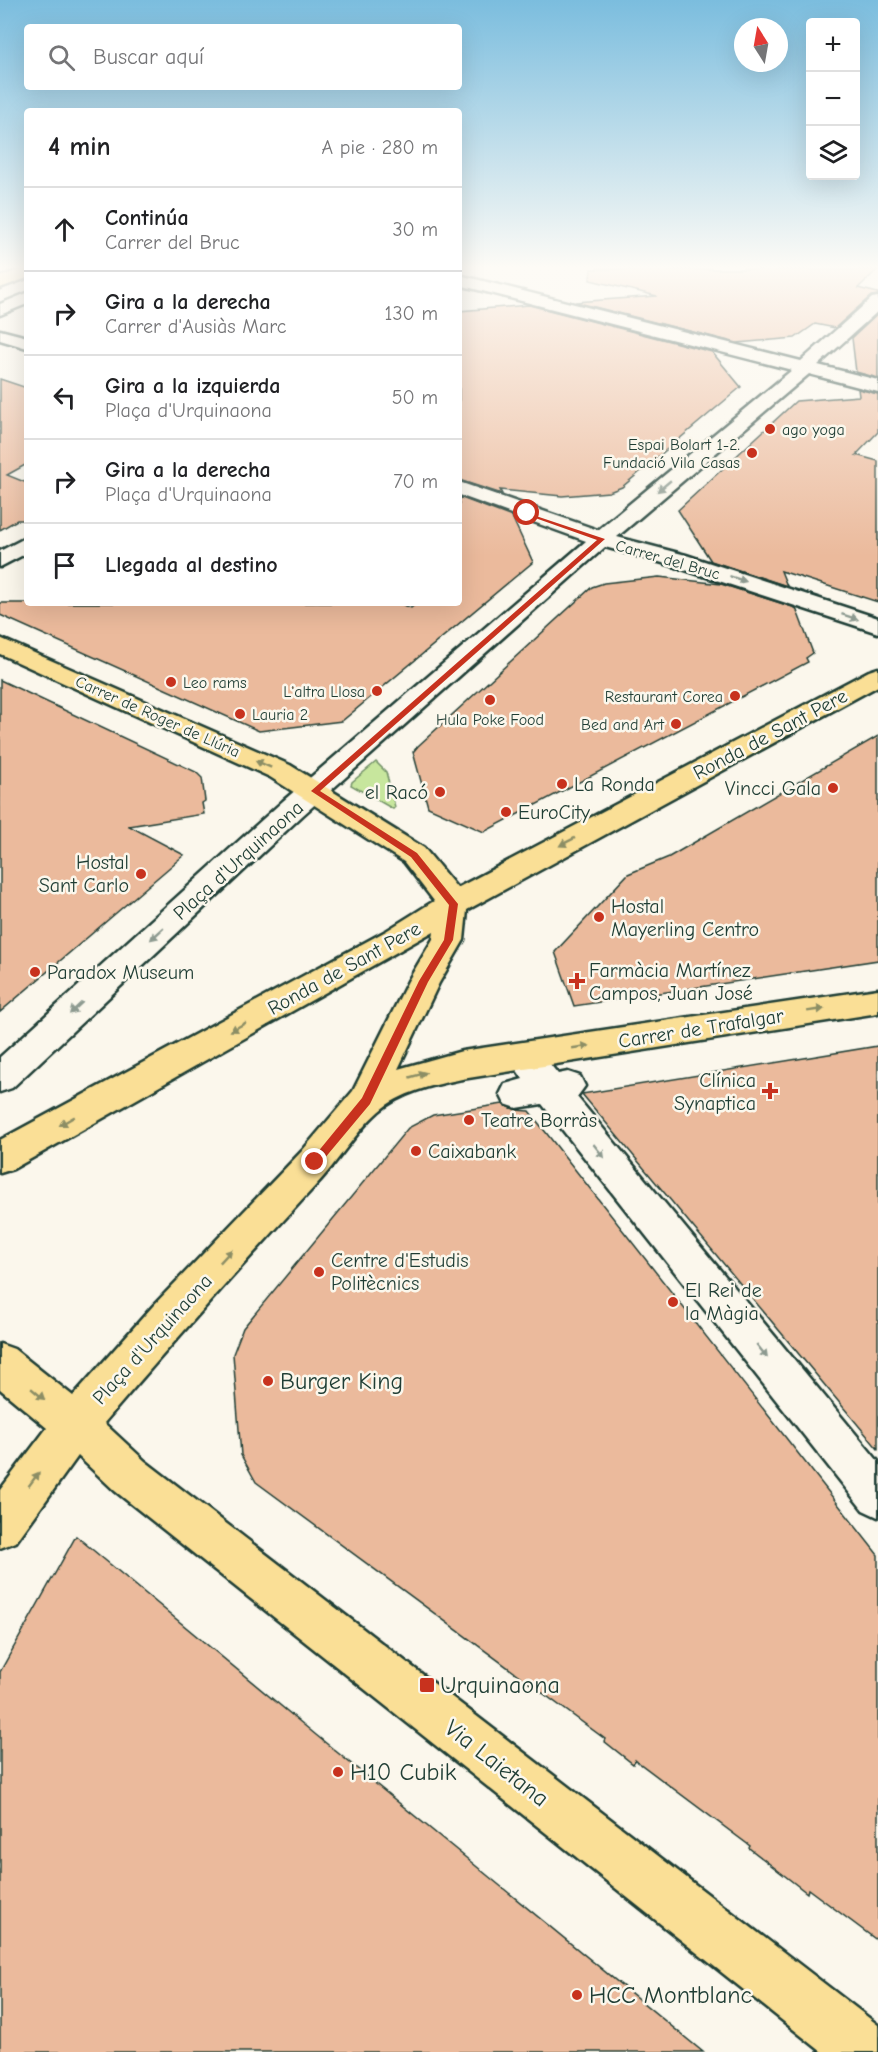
<!DOCTYPE html>
<html lang="es">
<meta charset="utf-8">
<style>
:root{--surface:#fff;--page:#f6f6f6;--text:#202124;--muted:#757577;--line:#e0e0e0}
body{margin:0;font-family:"Comic Neue",sans-serif;background:var(--page);color:var(--text)}
.controls{position:absolute;right:18px;top:18px;display:grid;overflow:hidden;border-radius:6px;box-shadow:0 6px 24px #0002}
.controls button{width:54px;height:54px;display:grid;place-items:center;padding:0;border:0;border-bottom:2px solid var(--line);background:var(--surface);color:var(--text);font:30px sans-serif}
.compass{position:absolute;left:734px;top:18px;width:54px;height:54px;border-radius:50%;background:var(--surface);box-shadow:0 6px 24px #0002;rotate:349deg}
.stop{position:absolute;width:18px;height:18px;margin:-14px;border:4px solid #c8321e;border-radius:50%;background:#fff}
.stop.end{background:#c8321e;border-color:#fff;box-shadow:0 2px 6px #0008}
.list{margin:0;padding:0;list-style:none}
h2{display:flex;justify-content:space-between;align-items:center;height:78px;margin:0;padding:0 24px;font-size:26px}
h2 small{font-size:20px;font-weight:400;color:var(--muted)}
.list li{display:grid;grid-template-columns:39px 1fr auto;gap:18px;align-items:center;box-sizing:border-box;height:84px;padding:0 24px;border-top:2px solid var(--line)}
.list b{display:block;font-size:22px;white-space:nowrap}
.list p{margin:0;font-size:20px;white-space:nowrap;color:var(--muted)}
.list em{font-size:20px;font-style:normal;color:var(--muted)}
.icon{flex:none;width:33px;height:33px;fill:none;stroke:currentColor;stroke-width:2;stroke-linecap:round;stroke-linejoin:round}
.map{position:relative;flex:none;width:878px;height:2052px;overflow:hidden}
.search{position:absolute;background:var(--surface);box-shadow:0 6px 24px #0002;left:24px;top:24px;width:438px;height:66px;display:flex;align-items:center;gap:15px;box-sizing:border-box;padding:0 21px;border-radius:6px;color:var(--muted);font-size:22px}
.panel{position:absolute;background:var(--surface);box-shadow:0 6px 24px #0002;left:24px;top:108px;width:438px;height:498px;border-radius:6px}
.map>svg:first-child{display:block}
.green{fill:#c7e69d;stroke:#739268;stroke-width:1.5}
.building{fill:#ebba9c;stroke:#1f3d34;stroke-width:1.5}
.lines{fill:none;stroke-linecap:round;stroke-linejoin:round}
.minor-casing{stroke:#1f3d34;stroke-width:5}
.major-casing{stroke:#1f3d34;stroke-width:5}
.minor{fill:#fbf7ec;fill-rule:evenodd}
.major{fill:#fadf96;fill-rule:evenodd}
.oneway{fill:#8d9a90}
.oneway2{fill:#8c8e65}
.route{fill:#c8321e}
.poi-dot{fill:#c8321e;stroke:#fbf7ec;stroke-width:2}
.labels{text-anchor:middle;stroke-width:5;stroke-linejoin:round;paint-order:stroke}
.far-poi-label{font-size:16px;fill:#1f3d34;stroke:#fbf7ec;text-anchor:end}
.far-street-label{font-size:16px;fill:#1f3d34;stroke:#fbf7ec}
.street-label{font-size:20px;fill:#1f3d34;stroke:#fbf7ec}
.poi-label{font-size:20px;fill:#1f3d34;stroke:#fbf7ec;text-anchor:start}
.near-poi-label{font-size:24px;fill:#1f3d34;stroke:#fbf7ec;text-anchor:start}
.near-street-label{font-size:24px;fill:#1f3d34;stroke:#fbf7ec}
</style>
<div class="map">
<svg width="878" height="2052" viewBox="0 0 878 2052">
<rect width="100%" height="100%" fill="#fbf7ec"/>
<filter id="ink" filterUnits="userSpaceOnUse"><feTurbulence type="fractalNoise" baseFrequency=".0167" numOctaves="2"/><feDisplacementMap in="SourceGraphic" scale="12" xChannelSelector="R" yChannelSelector="G"/><feConvolveMatrix kernelMatrix="1 2 1 2 8 2 1 2 1" color-interpolation-filters="sRGB"/></filter>
<g filter="url(#ink)">
<polygon class="green" points="376,762 386,772 395,807 393,809 351,785 352,782"/>
<g class="building">
<polygon points="591,269 878,269 858,288 878,293 878,295 871,296 835,328 815,324 795,338 737,343 575,302 657,296 590,280"/>
<polygon points="529,305 712,352 741,387 622,487 609,492 562,496 500,490 502,494 459,480 459,311"/>
<polygon points="878,314 878,378 856,372 852,338"/>
<polygon points="0,379 27,388 27,464 7,475 27,483 27,520 17,520 0,530"/>
<polygon points="858,389 878,394 878,432 856,455 878,461 878,602 781,571 787,586 711,561 678,510 796,401 859,396"/>
<polygon points="459,497 512,517 533,562 342,721 259,731 0,615 0,603 399,603 411,608 417,603 459,603"/>
<polygon points="659,577 721,584 796,608 813,653 806,658 808,662 484,832 428,807 413,752 418,746 592,587 604,583"/>
<polygon points="0,680 196,772 202,778 205,801 202,803 204,814 129,826 184,855 0,1012"/>
<polygon points="878,736 878,960 574,1006 555,952 628,874 669,857"/>
<polygon points="878,1046 878,1449 582,1094"/>
<polygon points="503,1104 516,1110 529,1111 878,1555 878,1941 808,1889 807,1893 749,1848 750,1846 635,1760 633,1764 604,1741 605,1739 256,1482 241,1455 233,1354 243,1328 408,1128 433,1115"/>
<polygon points="76,1536 316,1735 703,2052 0,2052 0,1672"/>
</g>
<g class="lines">
<defs>
<g id="minor">
<polygon points="459,275 801,361 872,298 878,297 878,311 818,365 878,380 878,392 809,374 617,537 686,555 878,618 878,633 670,565 605,547 303,815 12,1088 0,1092 0,1057 283,801 586,541 459,495 459,482 598,530 792,370 459,285"/>
<polygon points="27,293 27,304 0,315 0,304"/>
<polygon points="0,330 27,337 27,348 0,340"/>
<polygon points="27,537 27,553 0,567 0,551"/>
<polygon points="524,1043 536,1047 558,1074 568,1072 580,1076 585,1086 577,1097 878,1461 878,1517 863,1510 542,1104 517,1108 505,1104 500,1094 505,1084 523,1079 507,1056 512,1047"/>
</g>
<g id="major">
<polygon points="21,269 27,269 27,278 0,288 0,277"/>
<path d="M 0,638 L 290,765 L 424,848 L 457,888 L 869,671 L 878,668 L 878,686 L 467,910 L 464,940 L 439,983 L 398,1069 L 462,1051 L 878,989 L 878,1013 L 462,1079 C 434,1085 400,1092 378,1112 C 356,1131 337,1163 316,1185 C 244,1263 173,1342 104,1423 L 145,1461 L 878,2025 L 878,2052 L 822,2052 L 115,1491 L 78,1456 L 16,1542 L 0,1548 L 0,1490 L 47,1428 L 0,1389 L 0,1344 L 14,1349 L 73,1396 L 153,1306 L 302,1151 L 353,1091 L 408,981 L 433,939 L 434,931 L 13,1169 L 0,1173 L 0,1140 L 386,931 L 434,901 L 404,862 L 270,777 L 0,654 Z"/>
</g>
</defs>
<use href="#minor" class="minor-casing"/>
<use href="#major" class="major-casing"/>
<use href="#minor" class="minor"/>
<use href="#major" class="major"/>
</g>
<defs><path id="oneway-solid" d="M-6-.8H1V-3.2L6.5 0L1 3.2V.8H-6Z" transform="scale(1.5)"/></defs>
<g class="oneway">
<use href="#oneway-solid" transform="translate(664 486) rotate(140)"/>
<use href="#oneway-solid" transform="translate(738 579) rotate(18)"/>
<use href="#oneway-solid" transform="translate(850 617) rotate(18)"/>
<use href="#oneway-solid" transform="translate(157 934) rotate(138)"/>
<use href="#oneway-solid" transform="translate(76 1008) rotate(137)"/>
<use href="#oneway-solid" transform="translate(599 1151) rotate(51)"/>
<use href="#oneway-solid" transform="translate(762 1351) rotate(51)"/>
</g>
<g class="oneway2">
<use href="#oneway-solid" transform="translate(263 764) rotate(-156)"/>
<use href="#oneway-solid" transform="translate(567 842) rotate(153)"/>
<use href="#oneway-solid" transform="translate(816 1010) rotate(-9)"/>
<use href="#oneway-solid" transform="translate(238 1027) rotate(151)"/>
<use href="#oneway-solid" transform="translate(581 1047) rotate(-8)"/>
<use href="#oneway-solid" transform="translate(418 1075) rotate(-16)"/>
<use href="#oneway-solid" transform="translate(67 1121) rotate(150)"/>
<use href="#oneway-solid" transform="translate(226 1256) rotate(-47)"/>
<use href="#oneway-solid" transform="translate(38 1394) rotate(40)"/>
<use href="#oneway-solid" transform="translate(34 1479) rotate(-53)"/>
</g>
</g>
<linearGradient id="sky" x2="0" y2="1"><stop stop-color="#7bbdde"/><stop offset="0.48" stop-color="#fdfbf6"/><stop offset="1" stop-color="#fdfbf6" stop-opacity="0"/></linearGradient>
<rect width="878" height="556" fill="url(#sky)"/>
<polygon class="route" points="524,512 605,539 320,791 417,853 458,904 453,940 428,982 370,1104 319,1165 312,1165 312,1159 362,1098 419,981 444,940 449,905 411,857 311,791 597,540 524,514"/>
<g class="poi-dot">
<circle cx="770" cy="429" r="6"/>
<circle cx="752" cy="453" r="6"/>
<circle cx="171" cy="682" r="6"/>
<circle cx="377" cy="691" r="6"/>
<circle cx="735" cy="696" r="6"/>
<circle cx="490" cy="700" r="6"/>
<circle cx="240" cy="714" r="6"/>
<circle cx="676" cy="724" r="6"/>
<circle cx="562" cy="784" r="6"/>
<circle cx="833" cy="788" r="6"/>
<circle cx="440" cy="792" r="6"/>
<circle cx="506" cy="812" r="6"/>
<circle cx="141" cy="874" r="6"/>
<circle cx="599" cy="917" r="6"/>
<circle cx="35" cy="972" r="6"/>
<path d="M574 972h6v6h6v6h-6v6h-6v-6h-6v-6h6z"/>
<path d="M767 1082h6v6h6v6h-6v6h-6v-6h-6v-6h6z"/>
<circle cx="469" cy="1120" r="6"/>
<circle cx="416" cy="1151" r="6"/>
<circle cx="319" cy="1272" r="6"/>
<circle cx="673" cy="1302" r="6"/>
<circle cx="268" cy="1381" r="6"/>
<rect x="419" y="1677" width="16" height="16" rx="3"/>
<circle cx="338" cy="1772" r="6"/>
<circle cx="577" cy="1995" r="6"/>
</g>
<g class="labels">
<g class="far-poi-label">
<text x="782" y="435" text-anchor="start">ago yoga</text>
<text x="740" y="450">Espai Bolart 1-2.<tspan x="740" dy="18">Fundació Vila Casas</tspan></text>
<text x="183" y="688" text-anchor="start">Leo rams</text>
<text x="365" y="697">L'altra Llosa</text>
<text x="723" y="702">Restaurant Corea</text>
<text x="252" y="720" text-anchor="start">Lauria 2</text>
<text x="490" y="725" text-anchor="middle">Hula Poke Food</text>
<text x="664" y="730">Bed and Art</text>
</g>
<g class="far-street-label">
<text transform="translate(668 559) rotate(16)" y="6">Carrer del Bruc</text>
<text transform="translate(158 716) rotate(24)" y="6">Carrer de Roger de Llúria</text>
</g>
<g class="street-label">
<text transform="translate(770 734) rotate(-28)" y="7">Ronda de Sant Pere</text>
<text transform="translate(238 860) rotate(-42)" y="7">Plaça d'Urquinaona</text>
<text transform="translate(344 968) rotate(-29)" y="7">Ronda de Sant Pere</text>
<text transform="translate(701 1028) rotate(-9)" y="7">Carrer de Trafalgar</text>
<text transform="translate(152 1339) rotate(-48)" y="7">Plaça d'Urquinaona</text>
</g>
<g class="poi-label">
<text x="574" y="791">La Ronda</text>
<text x="821" y="795" text-anchor="end">Vincci Gala</text>
<text x="428" y="799" text-anchor="end">el Racó</text>
<text x="518" y="819">EuroCity</text>
<text x="129" y="869" text-anchor="end">Hostal<tspan x="129" dy="23">Sant Carlo</tspan></text>
<text x="611" y="913">Hostal<tspan x="611" dy="23">Mayerling Centro</tspan></text>
<text x="589" y="977">Farmàcia Martínez<tspan x="589" dy="23">Campos, Juan José</tspan></text>
<text x="47" y="979">Paradox Museum</text>
<text x="756" y="1087" text-anchor="end">Clínica<tspan x="756" dy="23">Synaptica</tspan></text>
<text x="481" y="1127">Teatre Borràs</text>
<text x="428" y="1158">Caixabank</text>
<text x="331" y="1267">Centre d'Estudis<tspan x="331" dy="23">Politècnics</tspan></text>
<text x="685" y="1297">El Rei de<tspan x="685" dy="23">la Màgia</tspan></text>
</g>
<g class="near-poi-label">
<text x="280" y="1389">Burger King</text>
<text x="440" y="1693">Urquinaona</text>
<text x="350" y="1780">H10 Cubik</text>
<text x="589" y="2003">HCC Montblanc</text>
</g>
<g class="near-street-label">
<text transform="translate(497 1763) rotate(38)" y="8">Via Laietana</text>
</g>
</g>
</svg>
<div class="controls">
<button>+</button>
<button>−</button>
<button><svg class="icon" aria-label="layers" viewBox="0 0 24 24"><path d="M12 4l9 5-9 5-9-5zM3 14l9 5 9-5"/></svg></button>
</div>
<svg class="compass" viewBox="-18 -18 36 36"><path d="M0-13l5 13h-10z" fill="#e53935"/><path d="M0 13l5-13h-10z" fill="#757577"/></svg>
<div class="stop" style="left:527px;top:513px"></div>
<div class="stop end" style="left:315px;top:1162px"></div>
<div class="search"><svg class="icon" aria-label="search" viewBox="0 0 24 24"><circle cx="10" cy="10" r="6"/><path d="M15 15l6 6"/></svg>Buscar aquí</div>
<section class="panel">
<h2>4 min<small>A pie · 280 m</small></h2>
<ul class="list">
<li><svg class="icon" aria-label="ahead" viewBox="0 0 24 24"><path d="M12 20V5M6 11l6-6 6 6"/></svg><div><b>Continúa</b><p>Carrer del Bruc</p></div><em>30 m</em></li>
<li><svg class="icon" aria-label="right" viewBox="0 0 24 24"><path d="M7 20v-9h11M14 6l5 5-5 5"/></svg><div><b>Gira a la derecha</b><p>Carrer d'Ausiàs Marc</p></div><em>130 m</em></li>
<li><svg class="icon" aria-label="left" viewBox="0 0 24 24"><path d="M17 20v-9H6M10 6l-5 5 5 5"/></svg><div><b>Gira a la izquierda</b><p>Plaça d'Urquinaona</p></div><em>50 m</em></li>
<li><svg class="icon" aria-label="right" viewBox="0 0 24 24"><path d="M7 20v-9h11M14 6l5 5-5 5"/></svg><div><b>Gira a la derecha</b><p>Plaça d'Urquinaona</p></div><em>70 m</em></li>
<li><svg class="icon" aria-label="arrive" viewBox="0 0 24 24"><path d="M6 21V4h12l-3 4 3 4H6"/></svg><div><b>Llegada al destino</b></div></li>
</ul>
</section>
</div>
